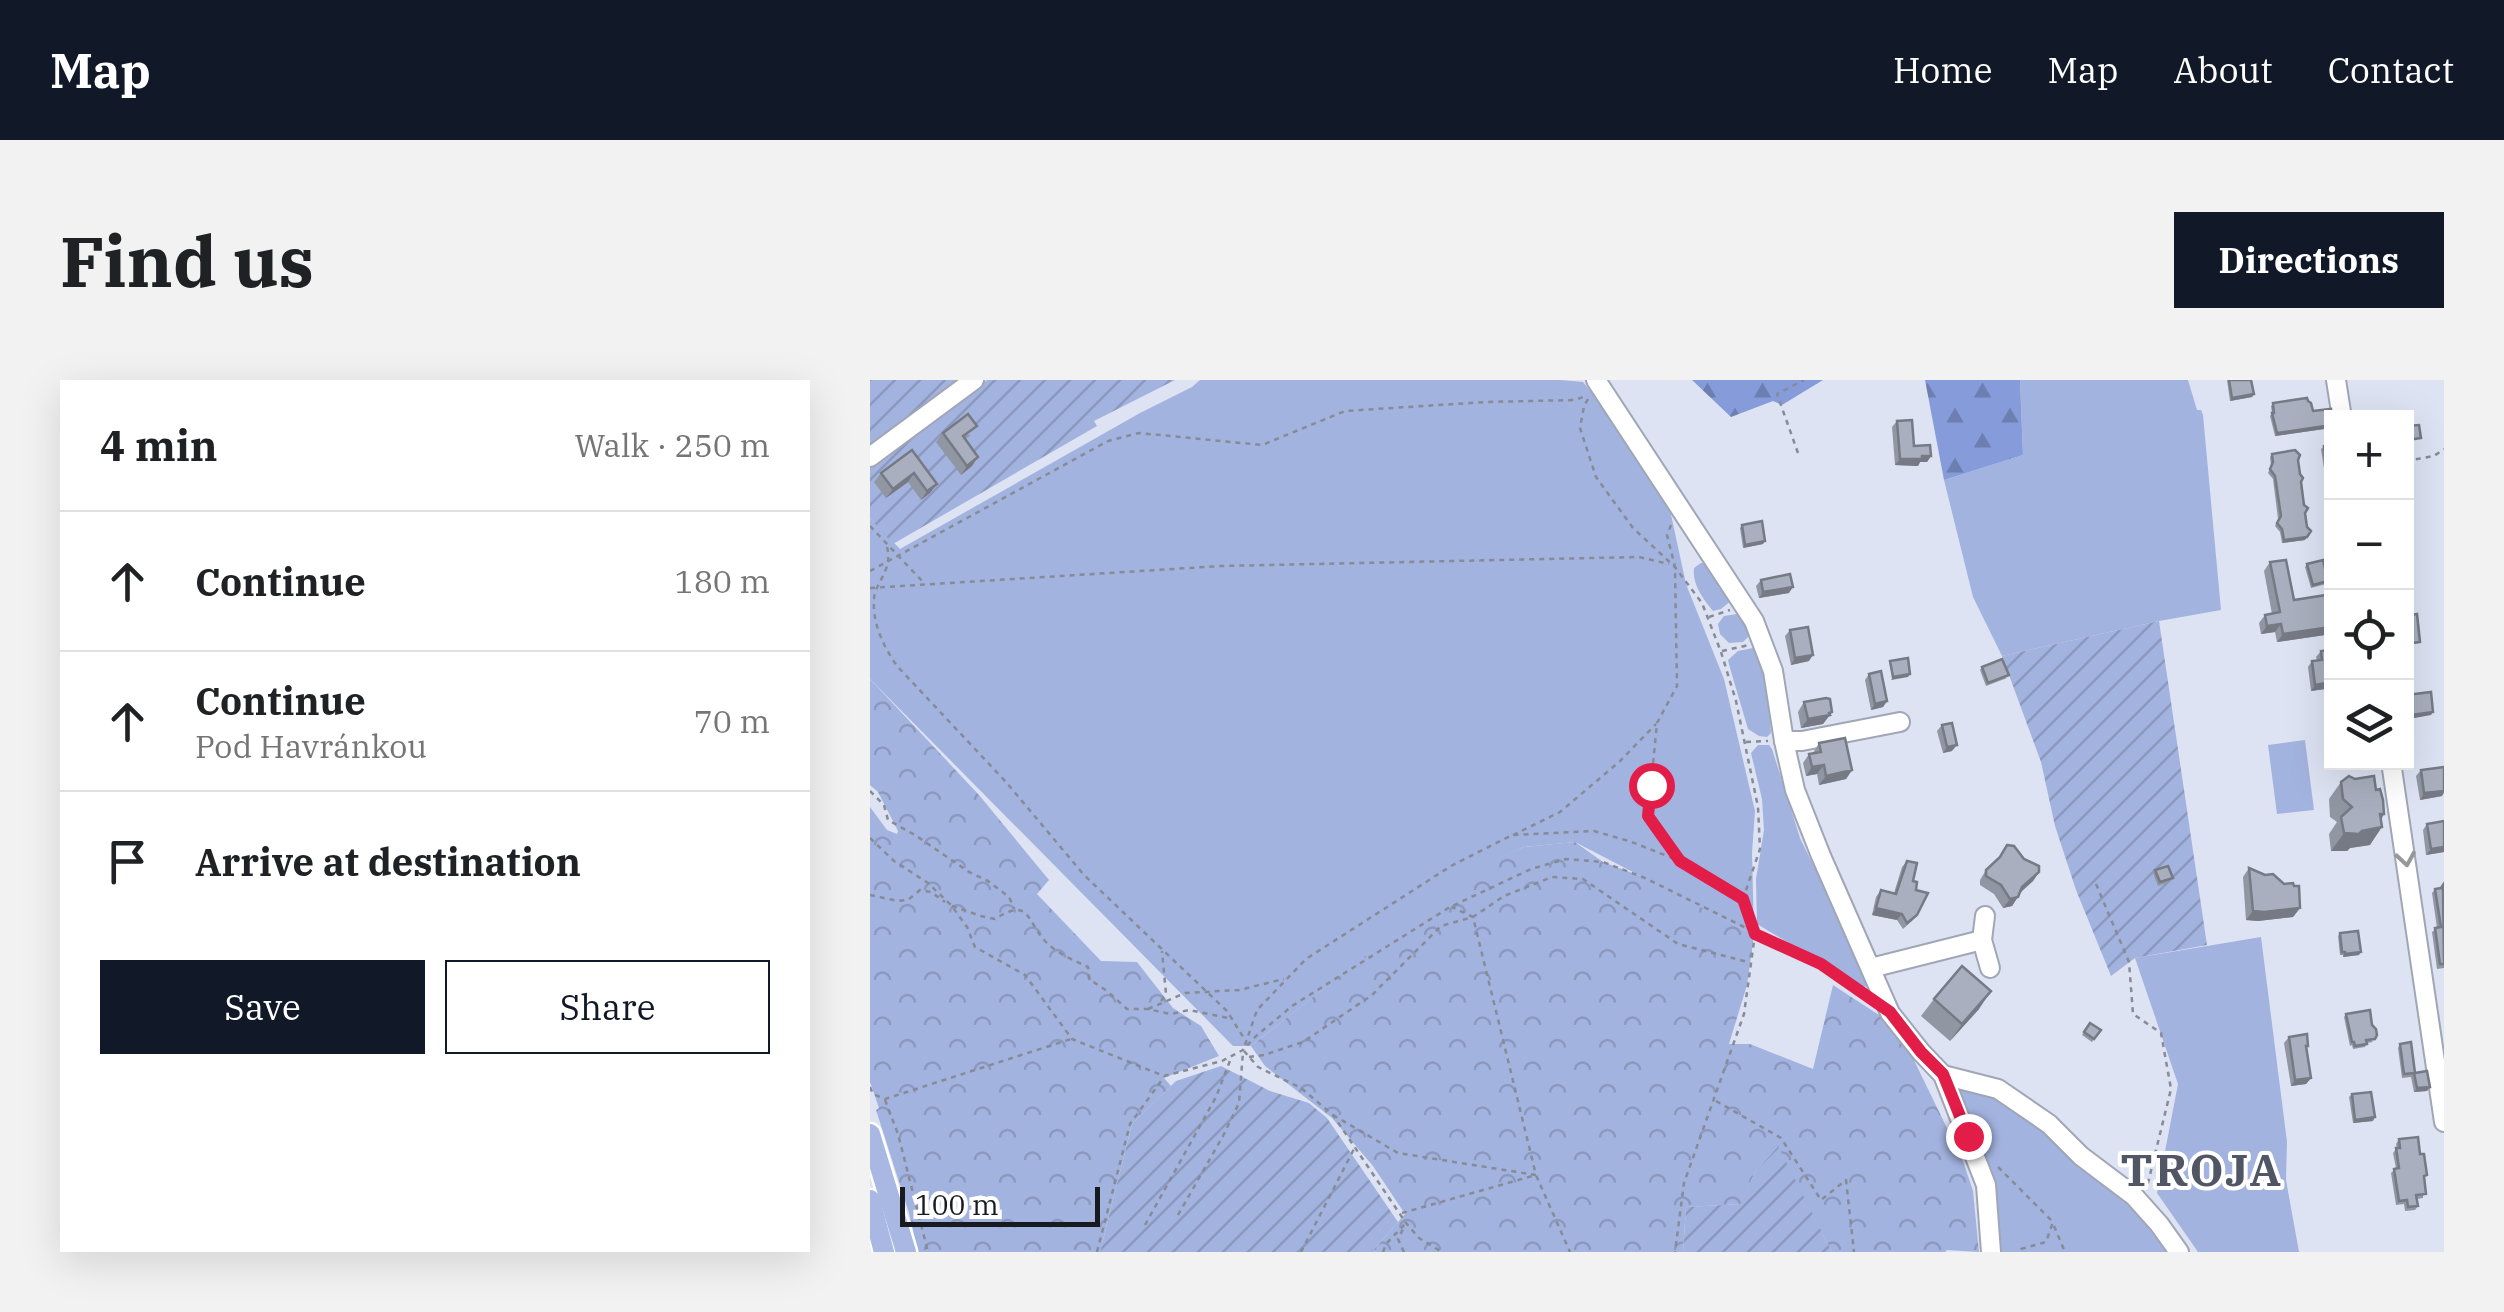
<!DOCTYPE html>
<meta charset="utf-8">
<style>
:root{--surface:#fff;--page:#f2f2f2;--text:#202124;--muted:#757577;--line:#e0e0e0;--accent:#111827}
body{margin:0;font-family:"IBM Plex Serif",serif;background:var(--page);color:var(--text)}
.controls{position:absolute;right:30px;top:30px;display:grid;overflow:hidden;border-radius:0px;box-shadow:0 10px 40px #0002}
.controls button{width:90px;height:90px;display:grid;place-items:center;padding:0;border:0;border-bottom:2px solid var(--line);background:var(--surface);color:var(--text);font:50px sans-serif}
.scale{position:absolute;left:30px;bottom:25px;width:200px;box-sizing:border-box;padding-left:10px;border:5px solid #181a1f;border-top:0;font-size:28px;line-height:35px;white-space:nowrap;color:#181a1f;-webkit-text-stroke:8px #fff;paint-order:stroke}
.stop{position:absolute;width:30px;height:30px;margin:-22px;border:8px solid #e11d48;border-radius:50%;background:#fff}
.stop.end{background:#e11d48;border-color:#fff;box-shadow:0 2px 10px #0008}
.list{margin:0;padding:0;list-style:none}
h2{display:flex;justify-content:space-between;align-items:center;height:130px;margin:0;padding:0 40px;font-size:42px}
h2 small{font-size:32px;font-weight:400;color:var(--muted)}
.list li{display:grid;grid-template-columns:65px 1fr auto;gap:30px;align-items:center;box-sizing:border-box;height:140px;padding:0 40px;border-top:2px solid var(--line)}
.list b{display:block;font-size:38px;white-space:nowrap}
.list p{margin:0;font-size:32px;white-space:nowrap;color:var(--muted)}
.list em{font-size:32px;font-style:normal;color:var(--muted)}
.actions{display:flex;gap:20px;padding:30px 40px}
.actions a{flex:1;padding:22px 0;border:2px solid var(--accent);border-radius:0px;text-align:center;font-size:35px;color:var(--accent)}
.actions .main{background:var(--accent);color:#fff}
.icon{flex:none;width:55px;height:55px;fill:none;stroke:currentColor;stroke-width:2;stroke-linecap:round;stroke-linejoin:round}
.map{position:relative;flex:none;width:1574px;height:872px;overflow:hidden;border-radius:0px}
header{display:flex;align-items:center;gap:60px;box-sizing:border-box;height:140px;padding:0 50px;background:var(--accent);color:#fff}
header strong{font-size:48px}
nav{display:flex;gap:55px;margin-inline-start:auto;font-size:35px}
.intro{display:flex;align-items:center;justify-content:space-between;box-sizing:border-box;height:240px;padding:0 60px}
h1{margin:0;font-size:70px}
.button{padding:25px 45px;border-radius:0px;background:var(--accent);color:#fff;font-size:35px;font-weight:700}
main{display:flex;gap:60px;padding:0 60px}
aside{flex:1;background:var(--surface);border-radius:0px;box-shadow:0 10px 40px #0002}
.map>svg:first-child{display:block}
.grass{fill:#a3b3df}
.forest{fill:url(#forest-firs)}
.park{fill:url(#park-crowns)}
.garden{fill:url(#garden-furrows)}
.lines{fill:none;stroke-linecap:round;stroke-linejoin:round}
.minor-casing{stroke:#a0a6b5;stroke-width:22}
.major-casing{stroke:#fff;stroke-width:25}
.path{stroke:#868b96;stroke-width:2.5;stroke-dasharray:5 5;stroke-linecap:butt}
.minor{stroke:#fff;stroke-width:18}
.major{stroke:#a9b8e2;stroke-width:20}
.wall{fill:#9196a3}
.shaded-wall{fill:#767a85}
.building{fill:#a9afbe;stroke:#767a85;stroke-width:2.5}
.oneway{stroke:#97989a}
.route{stroke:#e11d48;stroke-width:12}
.labels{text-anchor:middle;stroke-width:8;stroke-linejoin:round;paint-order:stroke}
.district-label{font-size:45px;font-weight:bold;letter-spacing:2.5px;fill:#505663;stroke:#fff}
</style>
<header>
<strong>Map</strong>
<nav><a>Home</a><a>Map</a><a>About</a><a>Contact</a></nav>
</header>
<div class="intro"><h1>Find us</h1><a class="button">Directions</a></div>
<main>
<aside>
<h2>4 min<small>Walk · 250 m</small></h2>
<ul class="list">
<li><svg class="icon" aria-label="ahead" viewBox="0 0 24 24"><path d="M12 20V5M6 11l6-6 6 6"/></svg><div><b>Continue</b></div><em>180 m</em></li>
<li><svg class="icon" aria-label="ahead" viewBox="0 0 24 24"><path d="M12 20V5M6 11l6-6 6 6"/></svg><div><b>Continue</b><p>Pod Havránkou</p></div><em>70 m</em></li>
<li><svg class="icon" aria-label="arrive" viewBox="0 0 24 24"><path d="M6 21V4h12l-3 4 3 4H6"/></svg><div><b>Arrive at destination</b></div></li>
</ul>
<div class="actions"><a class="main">Save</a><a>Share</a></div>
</aside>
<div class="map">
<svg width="1574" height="872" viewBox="0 0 1574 872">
<defs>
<pattern id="forest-firs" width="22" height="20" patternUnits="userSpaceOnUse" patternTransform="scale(2.5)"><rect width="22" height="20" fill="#869cda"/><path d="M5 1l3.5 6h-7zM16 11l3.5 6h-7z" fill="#6d7eb0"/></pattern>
<pattern id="park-crowns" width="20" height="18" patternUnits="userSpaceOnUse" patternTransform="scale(2.5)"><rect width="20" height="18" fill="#a3b3df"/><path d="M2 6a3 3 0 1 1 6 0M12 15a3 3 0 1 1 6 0" fill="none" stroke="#8c99bf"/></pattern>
<pattern id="garden-furrows" width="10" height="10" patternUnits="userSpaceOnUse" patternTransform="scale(2.5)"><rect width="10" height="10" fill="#a3b3df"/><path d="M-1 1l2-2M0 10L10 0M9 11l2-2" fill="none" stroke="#8c99bf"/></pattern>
</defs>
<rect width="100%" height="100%" fill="#dde3f3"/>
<g class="grass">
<polygon points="330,0 690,0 713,2 722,13 732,16 797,116 816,204 854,299 885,431 882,473 884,555 705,462 654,467 609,487 381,666 363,666 0,299 0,138 30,169 270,33 322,7"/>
<polygon points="1150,0 1318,0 1327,30 1331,30 1333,35 1351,230 1289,241 1132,276 1103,217 1074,100 1153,75"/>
<path d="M 831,183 L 839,183 L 862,220 L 851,229 L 843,231 C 833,219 822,204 824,188 Z"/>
<path d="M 867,234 C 877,238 879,246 879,256 L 873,262 L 859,263 L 850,254 L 848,244 L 854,236 Z"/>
<polygon points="883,268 888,269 898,317 901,353 897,357 889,356 878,349 860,288 858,280 868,271"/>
<polygon points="1435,360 1444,430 1407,434 1398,365"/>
<polygon points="888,365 899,365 902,369 930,458 996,593 999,601 998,606 993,607 887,544 886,499 894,450 892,419 881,373"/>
<polygon points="1391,557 1417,762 1416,800 1429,872 1328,872 1287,813 1308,704 1265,578"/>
<polygon points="1098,706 1145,729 1189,762 1266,831 1296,872 1126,872 1087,712"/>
</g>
<g class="forest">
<polygon points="822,0 953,0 912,25 903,21 861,37"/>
<polygon points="1055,0 1150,0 1153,75 1074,100"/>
</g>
<g class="park">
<polygon points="0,299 109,415 179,500 167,514 231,581 267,582 303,628 331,646 349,676 294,698 301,706 262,744 230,872 48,872 39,833 6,730 9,728 0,702 0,427 17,450 27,454 28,451 8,412 0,405"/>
<polygon points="705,462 733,482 776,498 884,555 877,605 859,664 880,664 943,689 963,605 1015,639 1040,672 1093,781 1103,811 1109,872 1077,870 1075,872 962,872 907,767 885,792 871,824 816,827 813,872 502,872 535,834 503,786 462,738 395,686 381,666 609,486 654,467"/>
</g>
<g class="garden">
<polygon points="0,0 92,0 0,71"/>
<polygon points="117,0 305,0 224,41 227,46 23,164 0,138 0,87"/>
<polygon points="1289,241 1337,565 1265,578 1241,596 1206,510 1185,446 1171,382 1132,276"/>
<polygon points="351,686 400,711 439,723 457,738 528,842 502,872 230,872 262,744 306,701"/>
<polygon points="908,766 962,872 813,872 816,827 870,824 885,792"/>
</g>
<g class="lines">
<defs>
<g id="minor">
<polyline points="726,0 884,241 903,291 914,361 925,410 951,476 1020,633 1051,672 1073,695 1116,805 1121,872"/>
<polyline points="1466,0 1472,38"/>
<polyline points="0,77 104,0"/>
<polyline points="914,361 932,361 1030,342"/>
<polyline points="1521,382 1574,742"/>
<polyline points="1115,536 1112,560 1120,588"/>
<polyline points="1001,588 1112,560"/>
<polyline points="1073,695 1128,709 1179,744 1211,776 1264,816 1289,844 1309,872"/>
</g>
<g id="major">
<polyline points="0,754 36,872"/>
<polyline points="0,820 14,872"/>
</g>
</defs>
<use href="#minor" class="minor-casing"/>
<use href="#major" class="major-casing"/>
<g class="path">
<polyline points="718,19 714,26 710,48 726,97 763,148 805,187 832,223 851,272 866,321 888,427 890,469 873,519 885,554 874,634 814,803 805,872"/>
<polyline points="928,73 907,14 934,0"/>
<polyline points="1536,81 1564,76 1574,69"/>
<polyline points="801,145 797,155 805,187 807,306 787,343 778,435 810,481 873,519"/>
<polyline points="0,146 54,203"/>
<path d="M 17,167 C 22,185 12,196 5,212 C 0,239 12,264 27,286 L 136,402 L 214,495 L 357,631 L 375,660"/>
<polyline points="0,191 238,61 269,53 392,65 475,31 616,22 705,20 716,16"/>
<polyline points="0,208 351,186 769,177 799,184"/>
<polyline points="839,237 860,230"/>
<polyline points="852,271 879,265"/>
<polyline points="876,362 898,361"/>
<polyline points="0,411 14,425 18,440 45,455 99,492 118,501 139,517 144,528"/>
<polyline points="643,455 690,432 749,382 786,344"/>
<polyline points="0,458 24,481 58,503 81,525 97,547 105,567 155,595 202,659 294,696 352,681 373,670 385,657 422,626 580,527 661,489 696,479 733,482 775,498 951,585 994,614"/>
<polyline points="1226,504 1259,582 1263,634 1291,653 1301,709 1277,807"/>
<polyline points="0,515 28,521 38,520 50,510 61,512 75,522"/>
<path d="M 82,526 L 111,536 L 125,539 C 160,517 156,540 175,561 C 186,573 203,580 218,587 L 219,599 L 237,611 L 257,629 L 277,629 L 301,634 L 319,630 L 363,639"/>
<polyline points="291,621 296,614 292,571"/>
<polyline points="278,629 315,613 369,610 414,599"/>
<polyline points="375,665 387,630 436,579 581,486 642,455 724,451 759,461 810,481"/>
<polyline points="374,671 388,687 431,708 463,735 536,843 549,858 572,872"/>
<polyline points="379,677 394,675 433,662 502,615 571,546 603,537 634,516 682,497 713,499 808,564 878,582"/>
<polyline points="0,707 3,714 15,719 201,659"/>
<polyline points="15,720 28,754 58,872"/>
<polyline points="846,721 911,758 951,820 976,800 984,872"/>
<polyline points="463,735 528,773 666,795 603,537 582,527"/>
<polyline points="1128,787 1183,842 1176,862 1151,869 1150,872"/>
<polyline points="532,833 666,795 700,872"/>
<polyline points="308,835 353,756 369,723 373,672"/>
<polyline points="275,845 346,717 361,678"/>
<polyline points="1184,846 1195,872"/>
<polyline points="227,872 260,744 294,697"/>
<polyline points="431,872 485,767"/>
<polyline points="513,872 516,864 536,843"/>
<polyline points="534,872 528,859 535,845"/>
</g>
<use href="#minor" class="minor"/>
<use href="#major" class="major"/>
</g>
<g class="wall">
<polygon points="1357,0 1381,0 1384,14 1382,17 1360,21"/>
<polygon points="1438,21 1443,31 1462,38 1461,48 1405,56 1400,36 1402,33 1401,26 1403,23"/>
<polygon points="1027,41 1044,66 1061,76 1057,82 1050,82 1048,86 1025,85 1022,47"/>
<polygon points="73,53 101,55 95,59 102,86 91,95 66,62"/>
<polygon points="1462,65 1462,107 1457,108 1451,69 1454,66"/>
<polygon points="42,70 60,113 51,120 38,102 16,118 4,102 11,93"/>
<polygon points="1402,74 1428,80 1435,133 1435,160 1412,163 1410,152 1405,146 1408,139 1403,99 1398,93 1401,86 1400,77"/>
<polygon points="872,145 893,164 873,168 870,148"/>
<polygon points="1400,182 1424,220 1461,247 1455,255 1407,262 1405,252 1391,254 1389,243 1395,235 1402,234 1394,191"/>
<polygon points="1437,184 1458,201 1456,204 1441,208 1435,187"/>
<polygon points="891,200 919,213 889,218 886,206"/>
<polygon points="920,250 939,281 921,285 915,256"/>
<polygon points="1451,271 1462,274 1462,308 1441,311 1438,287 1442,281 1447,280 1446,277"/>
<polygon points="1112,287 1137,298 1116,306 1110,290"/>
<polygon points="999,294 1017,321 1013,327 1001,330 995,300"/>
<polygon points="934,322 962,332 953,344 931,348 928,332"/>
<polygon points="1072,345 1082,371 1073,373 1067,351"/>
<polygon points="949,363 982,390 976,399 949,405 947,394 936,396 933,383 939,374 943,373"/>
<polygon points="1574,387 1574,413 1572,416 1550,420 1546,396 1551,390"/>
<polygon points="1471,402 1514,434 1500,465 1480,468 1477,471 1461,471 1459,454 1467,442 1460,437 1459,419"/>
<polygon points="1574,441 1574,472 1556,475 1553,450 1557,444"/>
<polygon points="1137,465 1169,492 1163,501 1150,513 1142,526 1133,528 1124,514 1110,505 1110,500 1116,490 1127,480"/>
<polygon points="1037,481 1046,510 1047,535 1042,541 1033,549 1027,540 1002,535 1006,517 1011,510 1024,513 1032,487"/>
<polygon points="1379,488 1430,528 1423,537 1388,541 1376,540 1373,497"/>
<polygon points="1285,490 1301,501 1288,506 1283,493"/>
<polygon points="1574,506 1574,588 1567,589 1562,552 1567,548 1562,513 1565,509 1571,508"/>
<polygon points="1470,553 1489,575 1473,577 1473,575 1470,575 1468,556"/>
<polygon points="1064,619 1109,629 1080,661 1051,636"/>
<polygon points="1476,634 1503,662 1497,663 1495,667 1483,669 1482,665 1480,666 1474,637"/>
<polygon points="1220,643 1231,650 1222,662 1212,655"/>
<polygon points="1419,657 1438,666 1436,668 1441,698 1436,704 1421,706 1414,663"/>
<polygon points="1530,664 1545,693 1557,711 1544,712 1541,697 1532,698 1528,668"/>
<polygon points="1482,714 1503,741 1483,743 1479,717"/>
<polygon points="1529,759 1554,800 1553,818 1547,819 1548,826 1545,830 1535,831 1534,824 1526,825 1521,793 1526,788 1523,773 1527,768 1526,764"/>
</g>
<g class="shaded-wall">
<polygon points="1384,14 1382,17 1360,21 1362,18"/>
<polygon points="1462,45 1461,48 1405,56 1407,53"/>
<polygon points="1061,76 1057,82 1050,82 1048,86 1025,85 1030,79"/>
<polygon points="108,77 102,86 91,95 97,86"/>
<polygon points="44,93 38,102 16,118 23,109"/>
<polygon points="67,104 60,113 51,120 57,111"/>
<polygon points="1437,157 1435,160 1412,163 1414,160"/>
<polygon points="895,161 893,164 873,168 875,165"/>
<polygon points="923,207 919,213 889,218 893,212"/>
<polygon points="1411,244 1405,252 1391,254 1397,246"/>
<polygon points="1461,247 1455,255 1407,262 1413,254"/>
<polygon points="943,275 939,281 921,285 925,278"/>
<polygon points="1040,294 1038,297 1021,300 1023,297"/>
<polygon points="1462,302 1462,308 1441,311 1445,305"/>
<polygon points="1017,321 1013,327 1001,330 1005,324"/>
<polygon points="962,332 953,344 931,348 938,339"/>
<polygon points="1563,332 1561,335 1539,339 1541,335"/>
<polygon points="1087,365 1082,371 1073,373 1077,367"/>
<polygon points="954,385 947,394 936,396 942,387"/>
<polygon points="982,390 976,399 949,405 956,396"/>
<polygon points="1574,411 1572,416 1550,420 1554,413"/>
<polygon points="1510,434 1514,434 1503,449 1512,447 1500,465 1480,468 1477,471 1461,471 1474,453"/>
<polygon points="1574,467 1574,472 1556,475 1561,469"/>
<polygon points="1169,492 1163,501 1146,516 1152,507"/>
<polygon points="1148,517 1142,526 1133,528 1140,519"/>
<polygon points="1006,528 1032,534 1027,540 1002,535"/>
<polygon points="1430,528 1423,537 1388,541 1376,540 1383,531"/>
<polygon points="1491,572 1489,575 1473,577 1475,574"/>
<polygon points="1121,611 1109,629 1080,661 1092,644"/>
<polygon points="1441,698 1436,704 1421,706 1425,700"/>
<polygon points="1560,707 1557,711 1544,712 1547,708"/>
<polygon points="1505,737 1503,741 1483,743 1485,740"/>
</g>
<g class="building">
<polygon points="1359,0 1381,0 1384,14 1362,18"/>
<polygon points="1437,18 1438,21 1441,23 1443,31 1461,29 1462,45 1407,53 1402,33 1404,33 1403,23"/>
<polygon points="98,34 107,46 93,56 108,77 97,86 73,53"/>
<polygon points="1042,40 1044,66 1060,65 1061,76 1052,76 1052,79 1030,79 1027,41"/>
<polygon points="1549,45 1551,58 1538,60 1536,46"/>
<polygon points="1462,65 1462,104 1459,104 1454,66"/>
<polygon points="42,70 67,104 57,111 44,93 23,109 11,93"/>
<polygon points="1425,70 1430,75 1428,80 1430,94 1433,98 1431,102 1434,125 1438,128 1435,133 1437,147 1441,151 1437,157 1414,160 1412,149 1407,143 1411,136 1405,96 1400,89 1403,82 1402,74"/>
<polygon points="1536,100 1541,125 1536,126"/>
<polygon points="892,141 895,161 875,165 872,145"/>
<polygon points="1416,180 1424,220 1456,215 1461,247 1413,254 1411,244 1397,246 1395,235 1410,232 1400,182"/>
<polygon points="1453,180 1458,201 1443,205 1437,184"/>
<polygon points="920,194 923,207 893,212 891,200"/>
<polygon points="1547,234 1550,262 1536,264 1536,236"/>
<polygon points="938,247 943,275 925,278 920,250"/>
<polygon points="1461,270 1462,302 1445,305 1442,281 1452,280 1451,271"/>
<polygon points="1038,278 1040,294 1023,297 1020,281"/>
<polygon points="1132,279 1139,295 1118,303 1112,287"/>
<polygon points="1011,291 1017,321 1005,324 999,294"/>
<polygon points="1561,312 1563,332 1541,335 1540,330 1538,331 1536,315"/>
<polygon points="956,318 960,319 962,332 959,333 960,335 938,339 934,322"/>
<polygon points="1082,343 1087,365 1077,367 1072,345"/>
<polygon points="975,358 982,390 956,396 954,385 942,387 939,374 951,372 949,363"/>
<polygon points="1574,387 1574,411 1554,413 1551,390"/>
<polygon points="1479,396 1485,399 1504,396 1506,410 1510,409 1513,420 1514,434 1510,434 1512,447 1492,451 1489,454 1474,453 1471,437 1482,427 1473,419 1471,402"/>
<polygon points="1574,441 1574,467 1561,469 1557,444"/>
<polygon points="1137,465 1144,466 1154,479 1169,486 1169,492 1152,507 1148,517 1140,519 1131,505 1116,496 1116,490 1130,477"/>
<polygon points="1037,481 1047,483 1043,501 1047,502 1046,510 1058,513 1047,535 1037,543 1032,534 1006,528 1011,510 1026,514"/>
<polygon points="1298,486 1303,498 1290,502 1285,490"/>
<polygon points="1379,488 1395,495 1403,494 1414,504 1423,503 1424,506 1429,506 1430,528 1394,532 1383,531"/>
<polygon points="1573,505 1574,584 1570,584 1565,548 1571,547 1565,509 1571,508"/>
<polygon points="1488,551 1491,572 1475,574 1475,572 1472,572 1470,553"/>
<polygon points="1092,586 1121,611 1092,644 1064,619"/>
<polygon points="1500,630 1502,645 1506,649 1507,655 1505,659 1496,660 1497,664 1485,666 1484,662 1482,662 1476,634"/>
<polygon points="1220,643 1231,650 1224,659 1214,652"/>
<polygon points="1437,654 1438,666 1436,666 1441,698 1425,700 1419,657"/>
<polygon points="1541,662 1545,693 1557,691 1560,707 1547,708 1544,693 1534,694 1530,664"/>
<polygon points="1501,712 1505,737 1485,740 1482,714"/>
<polygon points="1548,757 1550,774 1554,774 1557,795 1554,796 1556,814 1546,815 1548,826 1538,827 1537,820 1529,821 1524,789 1529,788 1526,768 1530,768 1529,759"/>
</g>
<defs><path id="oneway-chevron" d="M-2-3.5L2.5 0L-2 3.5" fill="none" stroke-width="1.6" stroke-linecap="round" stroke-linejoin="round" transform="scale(2.5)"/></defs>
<use class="oneway" href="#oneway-chevron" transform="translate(1536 479) rotate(81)"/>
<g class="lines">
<polyline class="route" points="781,405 778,436 810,481 873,519 885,554 951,584 1020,632 1051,672 1073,694 1098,756"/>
</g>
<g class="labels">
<g class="district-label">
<text x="1332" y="806">TROJA</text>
</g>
</g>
</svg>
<div class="controls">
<button>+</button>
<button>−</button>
<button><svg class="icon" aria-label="locate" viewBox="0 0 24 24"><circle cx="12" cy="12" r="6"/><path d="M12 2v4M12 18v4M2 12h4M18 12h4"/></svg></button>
<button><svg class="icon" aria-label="layers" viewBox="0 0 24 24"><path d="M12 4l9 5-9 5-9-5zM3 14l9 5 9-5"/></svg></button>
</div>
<div class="scale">100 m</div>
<div class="stop" style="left:781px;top:405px"></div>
<div class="stop end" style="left:1098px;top:756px"></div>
</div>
</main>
